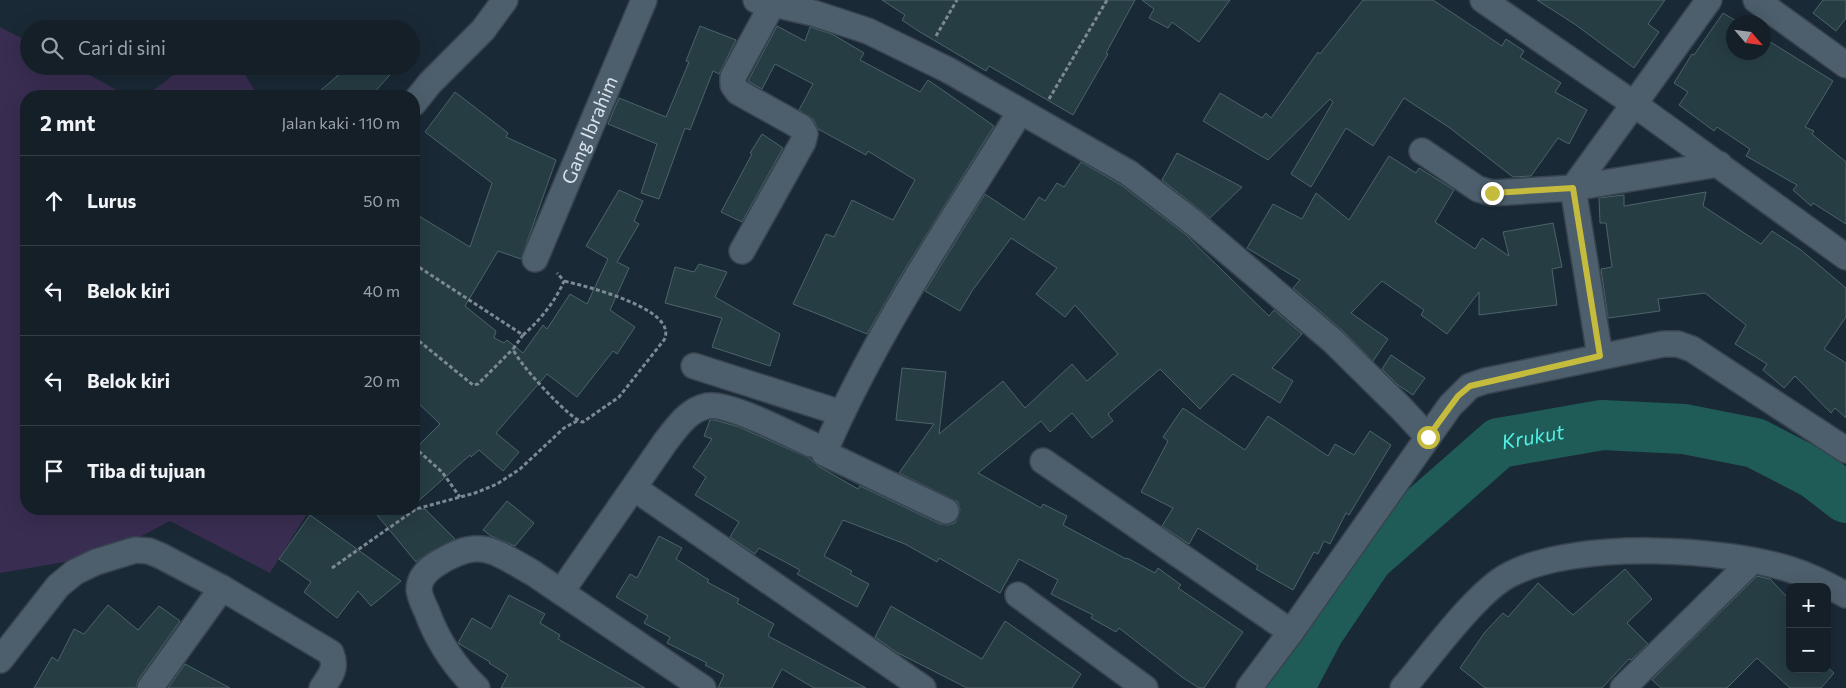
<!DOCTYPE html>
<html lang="id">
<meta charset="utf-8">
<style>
:root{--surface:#141f28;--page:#1d2730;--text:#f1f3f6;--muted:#9da2a8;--line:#333d45}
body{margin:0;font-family:Commissioner,sans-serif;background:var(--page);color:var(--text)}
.controls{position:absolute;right:15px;bottom:15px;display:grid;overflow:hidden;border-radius:10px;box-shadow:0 5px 20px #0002}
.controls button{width:45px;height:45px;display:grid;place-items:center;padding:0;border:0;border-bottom:1px solid var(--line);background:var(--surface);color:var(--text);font:25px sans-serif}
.compass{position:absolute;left:1726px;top:15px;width:45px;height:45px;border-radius:50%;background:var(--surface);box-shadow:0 5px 20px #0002;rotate:118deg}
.stop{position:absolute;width:15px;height:15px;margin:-11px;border:4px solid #c5bc3d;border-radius:50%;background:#fff}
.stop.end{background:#c5bc3d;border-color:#fff;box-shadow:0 1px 5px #0008}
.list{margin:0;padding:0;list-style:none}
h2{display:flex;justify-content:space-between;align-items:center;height:65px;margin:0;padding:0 20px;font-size:21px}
h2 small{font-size:16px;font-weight:400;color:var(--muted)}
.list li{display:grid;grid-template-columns:32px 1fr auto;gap:15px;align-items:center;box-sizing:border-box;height:90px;padding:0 20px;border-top:1px solid var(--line)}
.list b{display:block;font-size:19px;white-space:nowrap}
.list em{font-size:16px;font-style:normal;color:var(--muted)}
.icon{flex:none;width:28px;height:28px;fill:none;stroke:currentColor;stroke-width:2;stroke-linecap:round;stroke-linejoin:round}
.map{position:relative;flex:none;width:1846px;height:688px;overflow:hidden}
.search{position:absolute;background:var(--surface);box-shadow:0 5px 20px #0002;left:20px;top:20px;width:400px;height:55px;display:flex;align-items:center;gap:12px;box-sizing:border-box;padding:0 18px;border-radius:28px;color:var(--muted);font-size:19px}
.panel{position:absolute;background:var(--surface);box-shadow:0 5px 20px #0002;left:20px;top:90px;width:400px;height:425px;border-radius:20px}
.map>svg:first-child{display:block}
.green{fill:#392d51}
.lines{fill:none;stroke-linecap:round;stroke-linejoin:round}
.river{stroke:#205c57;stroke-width:50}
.building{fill:#263d43;stroke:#4b646a}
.street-casing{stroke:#37444f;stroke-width:28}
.path{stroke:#7d8994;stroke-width:3;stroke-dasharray:4 2.5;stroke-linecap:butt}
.street{stroke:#4d5e6c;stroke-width:25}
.route{stroke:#c5bc3d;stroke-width:6}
.labels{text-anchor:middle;stroke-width:4.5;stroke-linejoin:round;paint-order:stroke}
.street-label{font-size:19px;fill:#dae3ec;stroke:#0a1117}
.water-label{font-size:20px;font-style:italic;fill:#52f3e7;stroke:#0a1117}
</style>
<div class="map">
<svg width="1846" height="688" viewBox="0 0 1846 688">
<rect width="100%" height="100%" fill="#1a2936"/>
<g class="green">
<polygon points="0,27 29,42 29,66 73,66 128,96 26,96 26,509 310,509 270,573 170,521 106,555 0,573"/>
<polygon points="185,66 240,66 258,96 146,96"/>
</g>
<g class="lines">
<path class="river" id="s1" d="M 1289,688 L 1319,631 L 1368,558 L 1499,443 L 1602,425 L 1684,429 L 1755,443 L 1815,474 L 1846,498"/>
</g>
<g class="building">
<polygon points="882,0 1135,0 1106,53 1108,54 1073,115 989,66 986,71 920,32 902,20 905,15"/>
<polygon points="1142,0 1230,0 1199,42 1172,22 1168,28 1149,18 1154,9"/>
<polygon points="1363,0 1433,0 1502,46 1506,39 1524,51 1520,57 1561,83 1555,92 1587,110 1569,144 1558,138 1531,176 1513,177 1450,128 1404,98 1373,146 1346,128 1311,187 1291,174 1333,102 1330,99 1268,160 1203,121 1220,93 1262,118 1266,113 1271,118 1318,52 1320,54"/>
<polygon points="1537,0 1665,0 1648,24 1659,32 1634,68 1576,25"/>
<polygon points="1823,0 1846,0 1846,18 1836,31 1813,13"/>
<polygon points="1723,13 1738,22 1734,22 1734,52 1764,52 1764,38 1833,81 1805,127 1814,131 1812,134 1846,162 1846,224 1813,203 1811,206 1793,190 1797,185 1746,156 1750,149 1717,127 1714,131 1679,105 1688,92 1674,83 1692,54 1694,55"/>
<polygon points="700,26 736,40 719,74 713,71 690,130 685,128 659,199 641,193 657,144 608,124 619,98 666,117 689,62 686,61"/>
<polygon points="777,26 805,41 810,27 832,34 864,53 860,60 920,92 928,80 994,126 900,277 867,334 793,304 826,234 834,237 852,200 893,220 915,180 868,151 866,155 818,129 813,119 799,110 813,84 775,64 762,89 748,81"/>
<polygon points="349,66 398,66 371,96 314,96"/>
<polygon points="455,92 508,133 506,137 556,160 521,259 498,251 465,306 496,331 494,338 504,343 507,340 523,353 543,325 547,329 570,294 587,304 608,259 586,246 619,190 643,201 634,221 639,224 617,262 629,268 610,310 635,327 617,354 613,351 577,397 547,374 496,433 519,452 503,471 479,450 471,457 470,455 414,505 414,450 440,424 414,399 414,213 470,247 492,183 425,132"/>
<polygon points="762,134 783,148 742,222 721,212 752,154 750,153"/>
<polygon points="1177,153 1242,187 1210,218 1162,180"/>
<polygon points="1389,156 1416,173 1419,168 1454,190 1435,222 1475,249 1482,238 1509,256 1503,232 1553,223 1562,267 1552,269 1557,305 1479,315 1479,292 1447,334 1421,315 1424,310 1382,281 1351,313 1388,339 1373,361 1342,330 1293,288 1300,280 1247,248 1273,204 1302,219 1316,193 1349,220"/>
<polygon points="1081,162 1121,185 1185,234 1269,316 1274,310 1302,334 1272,368 1293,381 1280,403 1233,374 1200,409 1160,369 1108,414 1113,421 1092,438 1072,413 1050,432 1041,421 978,473 1041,508 1043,504 1067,516 1063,525 1126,559 1127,558 1155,573 1158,568 1181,585 1178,588 1243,632 1204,688 1199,688 1182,677 1119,628 1116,632 1091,618 1093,615 1051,594 1058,580 1019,559 1000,593 939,558 937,562 905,544 843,520 824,556 852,571 850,574 869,584 857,607 797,574 800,570 759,548 755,554 730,537 739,522 695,495 706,477 693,467 712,439 704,436 710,420 715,420 739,427 809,458 818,466 858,489 860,486 940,524 948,525 955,523 960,510 958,502 899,473 934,424 896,420 902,368 946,372 939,434 1003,381 1025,408 1072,364 1087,381 1118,354 1075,305 1065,317 1036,294 1057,268 1011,238 972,291 960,311 925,291 985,194 1024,220 1039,197 1045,201 1057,183 1064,187"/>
<polygon points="1706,192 1703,206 1761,244 1772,231 1801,250 1846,288 1846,317 1824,349 1846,363 1846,418 1835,408 1831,413 1795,376 1784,388 1763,370 1767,364 1735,344 1746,325 1705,293 1658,299 1660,311 1608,318 1601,269 1612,267 1606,223 1600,223 1599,198 1624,195 1624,206"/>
<polygon points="699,264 727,272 715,297 780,334 770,366 712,347 722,318 665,303 675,267 694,272"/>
<polygon points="1391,355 1425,378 1413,395 1398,385 1382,369"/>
<polygon points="1183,408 1245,450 1268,416 1328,456 1335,444 1354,455 1370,431 1391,445 1349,515 1346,513 1330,544 1324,541 1318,554 1314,552 1293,590 1256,569 1258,566 1198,528 1189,544 1162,526 1173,508 1141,492 1168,441 1163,437"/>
<polygon points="507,501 534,523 515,546 491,536 483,530"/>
<polygon points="372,509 425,509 455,539 428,553 416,562"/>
<polygon points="310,515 401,581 371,606 358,591 337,618 304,592 311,582 279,559"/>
<polygon points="659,536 682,548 676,559 709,580 707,582 739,599 737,603 774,624 768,636 866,688 814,688 782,669 772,688 718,688 724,675 705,665 707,663 667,643 670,637 644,623 648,616 616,597 630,574 637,578"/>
<polygon points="1625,569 1652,599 1627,623 1648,644 1631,660 1629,659 1602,688 1485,688 1460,668 1485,632 1503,613 1508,617 1538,583 1573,615"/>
<polygon points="1757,576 1770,579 1790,600 1790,669 1827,669 1827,667 1834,673 1821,688 1790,688 1757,658 1727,688 1661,688 1652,680"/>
<polygon points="509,595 545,614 540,623 560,635 558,639 645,688 501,688 508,675 489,663 490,662 458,643 472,618 491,629"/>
<polygon points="108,605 138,630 159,606 180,621 138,680 136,688 34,688 52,657 58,661 74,629 84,634"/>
<polygon points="891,606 982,659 1005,621 1081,674 1072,688 967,688 896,652 875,637"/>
<polygon points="185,664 230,688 168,688"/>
</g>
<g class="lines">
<defs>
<g id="street">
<polyline points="756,0 813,13 868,31 948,70 1129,173 1194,223 1333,341 1401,408 1428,437"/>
<polyline points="1483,0 1634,104 1573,188 1600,356"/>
<polyline points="1709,0 1634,104 1846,257"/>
<polyline points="1756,0 1846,65"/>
<polyline points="414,103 430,83 483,30 505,0"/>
<polyline points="1422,151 1478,189 1492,193 1573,188 1719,164"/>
<polyline points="742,251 803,142 805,134 801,127 738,92 733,85 733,77 773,3"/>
<path id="s2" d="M 535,259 L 644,0"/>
<polyline points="694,366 841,413"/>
<polyline points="1043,461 1291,632"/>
<polyline points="634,488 923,688"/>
<path d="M 946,511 L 824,453 C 876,332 951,223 1020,112"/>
<path d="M 561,592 L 666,441 C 677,427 688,410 707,406 C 729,402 788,434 811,444"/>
<polyline points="1018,595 1145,688"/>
<path d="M 0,660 L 58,586 L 75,572 L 96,562 L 135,550 L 149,551 L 161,556 L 222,588 L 331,653 C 337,668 331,675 322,688"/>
<polyline points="150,688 222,588"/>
<path d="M 477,688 C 454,666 438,642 427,612 C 424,605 420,598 419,590 C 419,579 426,571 435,565 C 479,537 491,549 533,573 L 703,688"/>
<polyline points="1249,688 1291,632 1450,406 1470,386 1485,381 1663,344 1678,344 1692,349 1846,450"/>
<path d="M 1403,688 C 1429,658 1476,592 1509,575 C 1574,540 1725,547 1795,571 C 1813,577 1830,586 1846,595"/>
<polyline points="1623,688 1752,561"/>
</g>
</defs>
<use href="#street" class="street-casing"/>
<g class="path">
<polyline points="936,36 957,0"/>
<polyline points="1049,99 1107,0"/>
<path d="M 414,264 L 523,335 L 513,349 C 518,363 570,420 583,422 L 619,397 L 664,340 C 680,309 585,286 564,281"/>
<path d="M 523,335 C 540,320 555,302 564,281 L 557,273"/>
<polyline points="414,337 473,385 478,384 513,349"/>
<polyline points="414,447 442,472 460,497"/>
<polyline points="332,568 416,509 475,493 497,484 520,469 564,428 577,421"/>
</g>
<use href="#street" class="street"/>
</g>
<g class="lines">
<polyline class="route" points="1428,437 1458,396 1470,386 1600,356 1573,188 1492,193"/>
</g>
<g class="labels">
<g class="street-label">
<text dy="7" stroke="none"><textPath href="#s2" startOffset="140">Gang Ibrahim</textPath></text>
</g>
<g class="water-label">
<text dy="7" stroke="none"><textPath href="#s1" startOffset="361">Krukut</textPath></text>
</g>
</g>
</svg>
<div class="controls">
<button>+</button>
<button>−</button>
</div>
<svg class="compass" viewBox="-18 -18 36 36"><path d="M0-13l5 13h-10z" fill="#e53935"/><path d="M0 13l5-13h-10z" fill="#9da2a8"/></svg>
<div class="stop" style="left:1428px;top:437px"></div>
<div class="stop end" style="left:1492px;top:193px"></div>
<div class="search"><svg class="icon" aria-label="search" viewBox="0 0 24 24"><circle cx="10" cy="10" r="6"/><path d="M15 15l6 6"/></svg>Cari di sini</div>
<section class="panel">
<h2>2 mnt<small>Jalan kaki · 110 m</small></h2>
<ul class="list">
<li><svg class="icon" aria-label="ahead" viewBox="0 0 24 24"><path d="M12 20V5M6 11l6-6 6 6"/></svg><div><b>Lurus</b></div><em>50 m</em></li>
<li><svg class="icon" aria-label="left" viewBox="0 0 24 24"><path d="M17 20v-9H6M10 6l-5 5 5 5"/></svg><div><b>Belok kiri</b></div><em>40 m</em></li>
<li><svg class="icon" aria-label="left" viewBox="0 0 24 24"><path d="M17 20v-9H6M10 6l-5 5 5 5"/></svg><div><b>Belok kiri</b></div><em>20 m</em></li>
<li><svg class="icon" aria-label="arrive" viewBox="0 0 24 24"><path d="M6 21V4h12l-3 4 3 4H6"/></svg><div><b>Tiba di tujuan</b></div></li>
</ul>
</section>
</div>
